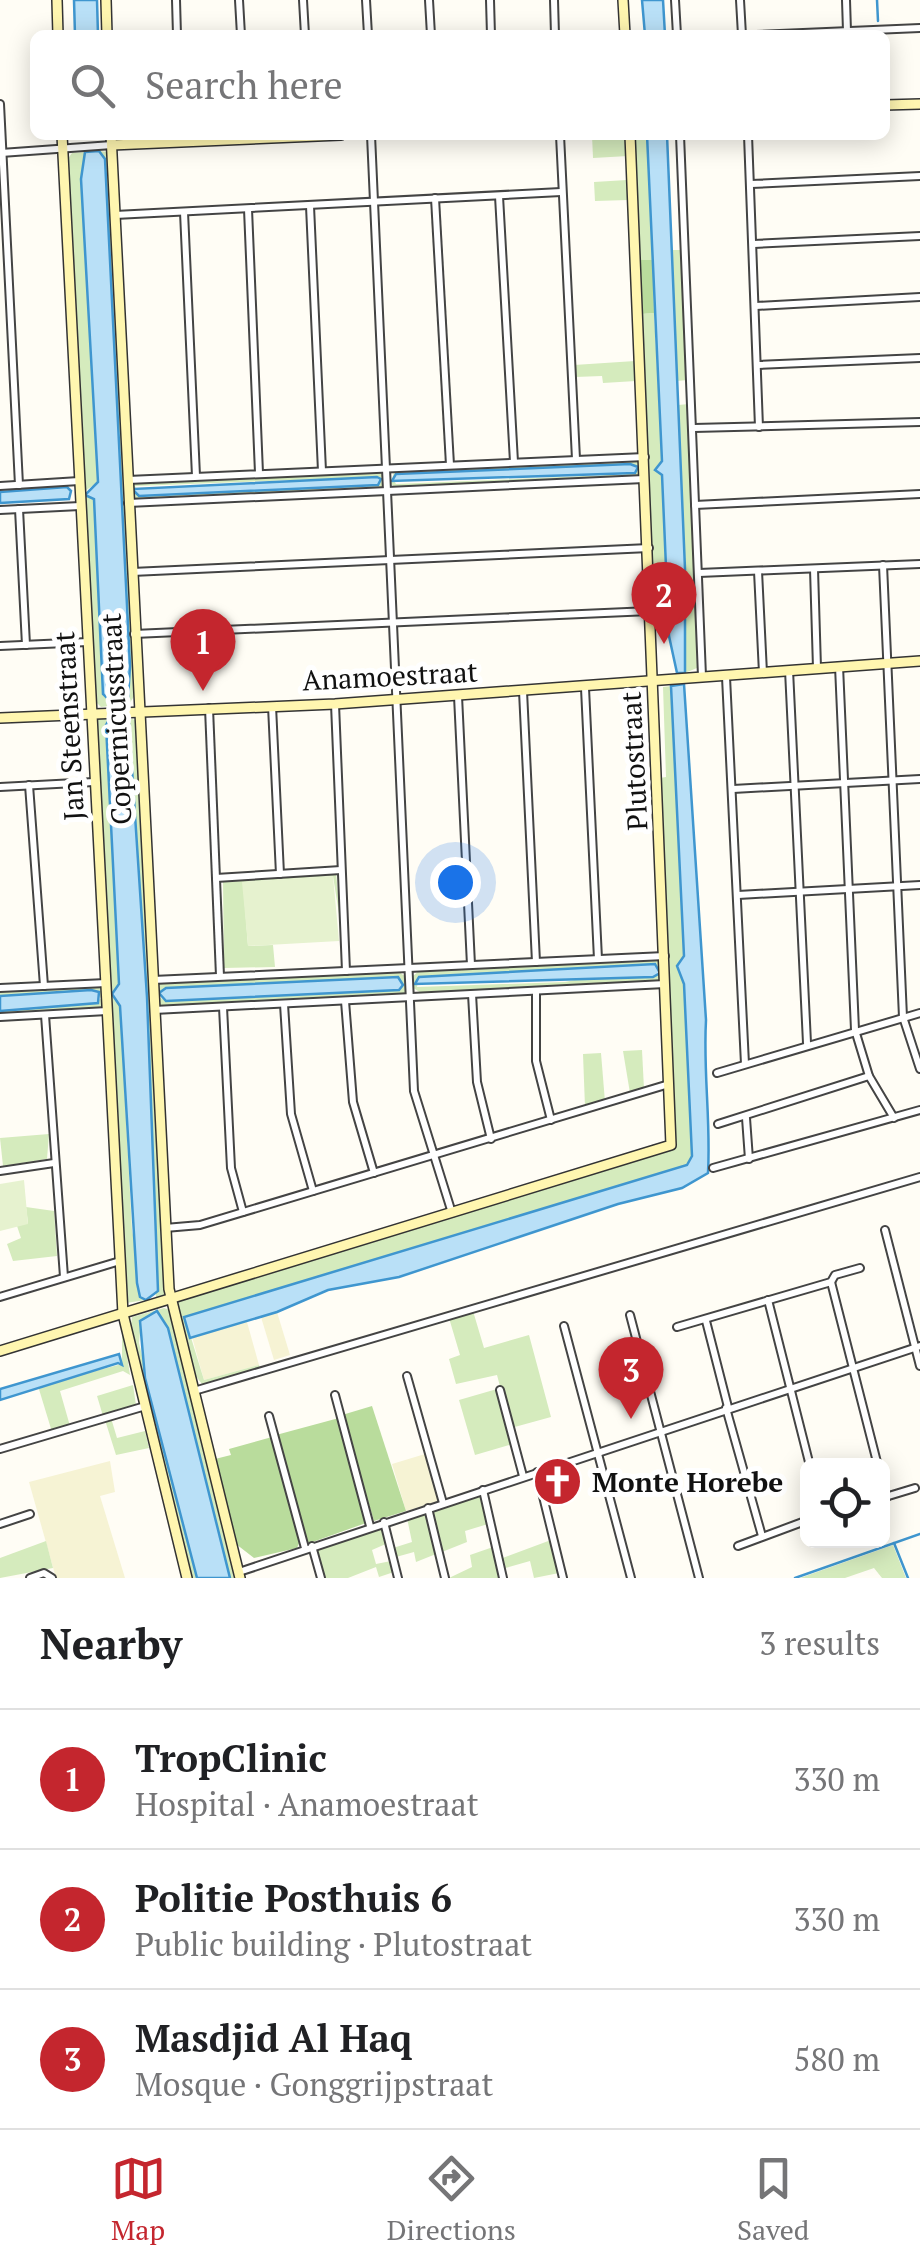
<!DOCTYPE html>
<meta charset="utf-8">
<style>
:root{--surface:#fff;--page:#f6f6f6;--text:#202124;--muted:#757577;--line:#e0e0e0;--accent:#c4262e}
body{margin:0;font-family:"PT Serif",serif;background:var(--page);color:var(--text)}
.controls{position:absolute;right:30px;bottom:30px;display:grid;overflow:hidden;border-radius:15px;box-shadow:0 5px 25px #0003}
.controls button{width:90px;height:90px;display:grid;place-items:center;padding:0;border:0;border-bottom:2px solid var(--line);background:var(--surface);color:var(--text);font:50px sans-serif}
.you{position:absolute;left:455px;top:882px;width:35px;height:35px;margin:-25px;border:8px solid #fff;border-radius:50%;background:#1a73e8;box-shadow:0 0 0 15px #1a73e833}
.badge{display:grid;place-items:center;width:65px;height:65px;border-radius:50%;background:var(--accent);color:#fff;font-size:32px;font-weight:700}
.pin{position:absolute;translate:-50% -82px;filter:drop-shadow(0 2px 5px #0008)}
.pin::after{content:'';position:absolute;top:52px;width:35px;height:30px;background:inherit;clip-path:polygon(0 0,100% 0,50% 100%)}
.list{margin:0;padding:0;list-style:none}
h2{display:flex;justify-content:space-between;align-items:center;height:130px;margin:0;padding:0 40px;font-size:42px}
h2 small{font-size:32px;font-weight:400;color:var(--muted)}
.list li{display:grid;grid-template-columns:65px 1fr auto;gap:30px;align-items:center;box-sizing:border-box;height:140px;padding:0 40px;border-top:2px solid var(--line)}
.list b{display:block;font-size:38px;white-space:nowrap}
.list p{margin:0;font-size:32px;white-space:nowrap;color:var(--muted)}
.list em{font-size:32px;font-style:normal;color:var(--muted)}
.icon{flex:none;width:55px;height:55px;fill:none;stroke:currentColor;stroke-width:2;stroke-linecap:round;stroke-linejoin:round}
.map{position:relative;flex:none;width:920px;height:1578px;overflow:hidden}
.search{position:absolute;background:var(--surface);box-shadow:0 5px 25px #0003;left:30px;right:30px;top:30px;height:110px;display:flex;align-items:center;gap:25px;box-sizing:border-box;padding:0 35px;border-radius:15px;color:var(--muted);font-size:38px}
.sheet{height:550px;background:var(--surface)}
nav{display:flex;justify-content:space-around;align-items:center;box-sizing:border-box;height:140px;border-top:2px solid var(--line);background:var(--surface);font-size:28px;color:var(--muted)}
nav a{display:grid;justify-items:center;gap:5px}
nav .on{color:var(--accent)}
.map>svg:first-child{display:block}
.farmland{fill:#f6f3d4}
.green{fill:#d5ebbd;fill-rule:evenodd}
.forest{fill:#b9dc9c}
.pitch{fill:#e6f2cf}
.water{fill:#b9e0f7;stroke:#3f96cf;stroke-width:2.5}
.lines{fill:none;stroke-linecap:round;stroke-linejoin:round}
.stream{stroke:#3f96cf;stroke-width:2.5}
.street-casing{stroke:#444;stroke-width:10}
.secondary-casing{stroke:#333;stroke-width:12}
.street{stroke:#fff;stroke-width:6}
.secondary{stroke:#fff6b0;stroke-width:9}
.labels{text-anchor:middle;stroke-width:10;stroke-linejoin:round;paint-order:stroke}
.street-label{font-size:28px;fill:#111;stroke:#fff}
.poi-label{font-size:28px;font-weight:bold;fill:#111;stroke:#fff;text-anchor:start}
</style>
<div class="map">
<svg width="920" height="1578" viewBox="0 0 920 1578">
<rect width="100%" height="100%" fill="#fffdf5"/>
<g class="farmland">
<polygon points="277,1312 290,1355 274,1360 261,1317"/>
<polygon points="247,1322 259,1365 204,1380 192,1337"/>
<polygon points="425,1454 439,1501 406,1511 392,1464"/>
<polygon points="110,1461 115,1492 100,1496 125,1578 56,1578 29,1482"/>
</g>
<g class="green">
<polygon points="592,135 627,135 628,156 593,158"/>
<polygon points="633,135 647,135 653,260 639,260"/>
<polygon points="99,151 107,152 109,157 135,695 129,704 101,707 94,700 67,160 72,153 85,152 81,179 98,482 85,491 94,498 106,687 130,665 103,155"/>
<polygon points="627,180 628,200 595,201 594,182"/>
<polygon points="671,250 682,250 688,380 676,381"/>
<polygon points="654,313 662,461 655,470 662,474 669,636 654,626 641,314"/>
<polygon points="635,361 636,381 603,383 602,376 575,377 574,365"/>
<polygon points="689,404 697,668 685,673 678,405"/>
<path d="M 636,460 L 641,464 L 639,477 L 396,488 L 391,484 L 394,471 ZM 630,464 L 631,474 L 396,484 L 392,477 Z"/>
<path d="M 377,471 L 385,477 L 381,489 L 139,500 L 132,497 L 130,487 L 141,482 ZM 377,477 L 381,479 L 377,485 L 139,496 L 135,486 Z"/>
<polygon points="671,686 684,956 677,966 684,984 692,1156 687,1166 185,1318 204,1380 259,1365 260,1368 202,1384 194,1374 177,1304 181,1300 675,1149 660,778 666,777 663,687"/>
<polygon points="124,716 135,720 166,1294 156,1298 147,992 129,724"/>
<polygon points="113,717 106,725 119,984 113,992 120,1006 132,1230 146,1300 126,1303 95,722 98,718"/>
<polygon points="336,873 342,933 333,876 243,882 248,946 273,945 275,967 224,968 223,881"/>
<path d="M 655,959 L 660,960 L 663,980 L 658,982 L 421,993 L 412,987 L 413,976 L 419,971 ZM 655,964 L 565,982 L 417,987 L 419,977 Z"/>
<path d="M 399,972 L 406,977 L 407,990 L 402,995 L 163,1007 L 158,1002 L 160,983 ZM 329,981 L 399,990 L 166,1001 L 159,997 L 166,988 Z"/>
<polygon points="94,985 102,989 103,1006 97,1010 0,1014 0,1011 80,1005 101,999 97,990 0,996 0,991"/>
<polygon points="642,1050 644,1089 630,1093 623,1051"/>
<polygon points="601,1053 605,1102 585,1107 583,1054"/>
<polygon points="49,1134 47,1159 3,1166 0,1138"/>
<polygon points="26,1207 54,1211 57,1256 13,1261 7,1244 21,1238 17,1226 28,1223"/>
<polygon points="164,1308 170,1310 237,1578 230,1578 168,1328 157,1311 141,1321 139,1343 197,1578 189,1578 130,1333 132,1317"/>
<polygon points="473,1311 484,1348 529,1335 551,1417 511,1428 497,1375 456,1384 449,1359 460,1355 449,1318"/>
<polygon points="122,1324 130,1375 123,1371 60,1391 70,1426 52,1432 38,1386 122,1364"/>
<polygon points="133,1385 136,1405 103,1416 97,1396"/>
<polygon points="497,1389 513,1444 475,1455 459,1400"/>
<polygon points="111,1418 117,1438 145,1431 149,1448 116,1455 105,1420"/>
<polygon points="480,1494 488,1524 465,1531 467,1542 442,1552 432,1511"/>
<polygon points="427,1512 436,1554 416,1562 414,1552 396,1557 393,1548 412,1542 407,1518"/>
<polygon points="381,1527 388,1543 372,1550 376,1564 391,1561 394,1572 379,1577 376,1567 348,1578 323,1578 317,1549"/>
<polygon points="551,1540 559,1573 534,1578 530,1561 502,1569 500,1559"/>
<polygon points="46,1541 53,1568 0,1578 0,1558"/>
<polygon points="893,1545 906,1578 882,1578 874,1568 845,1578 800,1578"/>
<polygon points="493,1547 501,1578 449,1578 472,1567 470,1555"/>
</g>
<g class="forest">
<polygon points="639,260 653,260 654,313 641,314"/>
<polygon points="372,1406 406,1511 374,1521 342,1415"/>
<polygon points="339,1418 366,1523 307,1544 276,1435"/>
<polygon points="272,1437 300,1541 297,1548 254,1558 236,1544 215,1459 231,1455 229,1449"/>
</g>
<g class="pitch">
<polygon points="333,876 339,941 248,946 242,882"/>
<polygon points="24,1180 28,1224 0,1231 0,1184"/>
</g>
<g class="water">
<polygon points="74,0 97,0 98,35 75,35"/>
<polygon points="642,0 663,0 665,35 645,35"/>
<polygon points="647,135 667,135 685,569 685,673 677,673 669,636 662,475 655,470 662,461"/>
<polygon points="99,151 105,159 130,666 128,699 111,702 103,694 94,499 85,495 98,482 81,179 85,152"/>
<polygon points="630,464 638,467 635,473 392,481 396,474"/>
<polygon points="377,477 381,479 378,485 139,496 132,489"/>
<polygon points="67,487 71,491 69,499 0,503 0,492"/>
<path d="M 684,684 L 706,1020 C 703,1072 711,1121 708,1173 L 682,1188 L 618,1204 L 399,1277 L 328,1290 L 277,1312 L 190,1338 L 184,1317 L 687,1165 L 692,1156 L 684,984 L 677,966 L 684,956 L 671,686 Z"/>
<polygon points="124,716 129,724 147,997 158,1291 146,1300 140,1297 137,1283 120,1006 112,994 119,984 106,725 110,718"/>
<polygon points="655,964 660,973 653,977 415,984 419,977"/>
<polygon points="398,977 403,985 399,990 166,1001 159,993 166,988"/>
<polygon points="91,990 99,992 98,1003 0,1011 0,996"/>
<polygon points="157,1311 168,1328 230,1578 197,1578 145,1378 140,1321"/>
<polygon points="119,1354 122,1365 118,1363 0,1400 0,1389"/>
</g>
<g class="lines">
<g class="stream">
<polyline points="877,0 878,21"/>
<polyline points="894,1543 908,1578"/>
<polyline points="795,1578 920,1534"/>
</g>
<defs>
<g id="street">
<polyline points="176,0 177,35"/>
<polyline points="239,0 241,35"/>
<polyline points="303,0 305,35"/>
<polyline points="366,0 368,35"/>
<polyline points="429,0 431,35"/>
<polyline points="490,0 491,35"/>
<polyline points="554,0 555,35"/>
<polyline points="675,0 677,35"/>
<polyline points="740,0 742,35"/>
<polyline points="846,0 847,31"/>
<polyline points="756,35 920,28"/>
<polyline points="0,104 19,485"/>
<polyline points="371,135 414,1091 452,1213"/>
<polyline points="560,135 576,459"/>
<polyline points="680,135 702,676"/>
<polyline points="748,135 759,427"/>
<polyline points="1,153 112,145"/>
<polyline points="751,184 920,176"/>
<polyline points="499,196 514,462"/>
<polyline points="435,198 450,465"/>
<polyline points="310,206 322,471"/>
<polyline points="248,209 259,473"/>
<polyline points="184,212 196,476"/>
<polyline points="115,215 561,192"/>
<polyline points="754,244 920,236"/>
<polyline points="756,306 920,297"/>
<polyline points="758,365 920,358"/>
<polyline points="694,428 920,422"/>
<polyline points="128,480 645,457"/>
<polyline points="0,486 79,481"/>
<polyline points="128,503 644,479"/>
<polyline points="695,505 920,494"/>
<polyline points="19,509 26,645"/>
<polyline points="0,510 80,506"/>
<polyline points="883,565 903,1017 920,1069"/>
<polyline points="814,569 817,668"/>
<polyline points="758,571 763,673"/>
<polyline points="132,572 649,548"/>
<polyline points="699,573 920,564"/>
<polyline points="134,634 650,611"/>
<polyline points="0,646 88,642"/>
<polyline points="839,666 855,1030 869,1076 894,1118"/>
<polyline points="789,670 807,1043"/>
<polyline points="726,677 745,1064"/>
<polyline points="585,688 598,959"/>
<polyline points="523,691 536,962"/>
<polyline points="458,696 471,965"/>
<polyline points="335,704 346,971"/>
<polyline points="272,706 280,874"/>
<polyline points="209,708 220,976"/>
<polyline points="29,785 44,986"/>
<polyline points="0,787 94,782"/>
<polyline points="733,789 920,779"/>
<polyline points="216,878 341,870"/>
<polyline points="738,895 920,885"/>
<polyline points="153,980 665,956"/>
<polyline points="0,988 106,983"/>
<polyline points="536,991 536,1061 551,1120"/>
<polyline points="472,994 477,1082 491,1139"/>
<polyline points="345,1001 353,1102 374,1173"/>
<polyline points="284,1004 291,1114 313,1191"/>
<polyline points="223,1007 231,1168 243,1212"/>
<polyline points="154,1010 665,984"/>
<polyline points="45,1015 64,1277"/>
<polyline points="0,1017 107,1011"/>
<polyline points="717,1073 920,1013"/>
<polyline points="746,1118 749,1159"/>
<polyline points="718,1124 869,1076"/>
<polyline points="713,1168 920,1110"/>
<polyline points="0,1171 54,1163"/>
<polyline points="165,1228 200,1225 669,1084"/>
<polyline points="885,1230 920,1366"/>
<polyline points="831,1282 878,1466"/>
<polyline points="0,1297 120,1261"/>
<polyline points="768,1300 810,1466"/>
<polyline points="630,1315 699,1578"/>
<polyline points="706,1321 728,1407"/>
<polyline points="564,1326 631,1578"/>
<polyline points="677,1327 831,1282 835,1275 860,1268"/>
<polyline points="407,1376 443,1503"/>
<polyline points="500,1390 523,1476"/>
<polyline points="194,1391 920,1177"/>
<polyline points="335,1395 370,1526"/>
<polyline points="726,1408 762,1536"/>
<polyline points="269,1416 305,1548"/>
<polyline points="0,1449 142,1407"/>
<polyline points="537,1472 563,1578"/>
<polyline points="882,1482 887,1497"/>
<polyline points="483,1490 503,1578"/>
<polyline points="882,1498 915,1488"/>
<polyline points="428,1508 445,1578"/>
<polyline points="384,1522 398,1578"/>
<polyline points="0,1524 30,1514"/>
<polyline points="312,1546 321,1578"/>
<polyline points="738,1546 808,1520"/>
<polyline points="239,1572 920,1346"/>
<polyline points="30,1578 44,1573 52,1578"/>
</g>
<g id="secondary">
<polyline points="57,0 58,35"/>
<polyline points="106,0 107,35"/>
<polyline points="623,0 625,35"/>
<polyline points="885,105 920,104"/>
<polyline points="62,135 123,1314 187,1578"/>
<polyline points="111,135 169,1289 240,1578"/>
<polyline points="112,145 341,135"/>
<polyline points="0,718 335,704 920,661"/>
<polyline points="0,1351 671,1145 630,135"/>
</g>
</defs>
<use href="#street" class="street-casing"/>
<use href="#secondary" class="secondary-casing"/>
<use href="#street" class="street"/>
<use href="#secondary" class="secondary"/>
</g>
<defs>
<symbol id="church-disc" viewBox="-11 -11 22 22"><circle r="9.5" fill="#c4262e" stroke="#fff"/><path d="M-1.2-6h2.4v3.5h3.3v2.4h-3.3V6h-2.4V-.1h-3.3v-2.4h3.3Z" fill="#fff"/></symbol>
</defs>
<g fill-rule="evenodd">
<use href="#church-disc" x="530" y="1454" width="55" height="55"/>
</g>
<g class="labels">
<g class="street-label">
<text transform="translate(390 676) rotate(-3)" y="10">Anamoestraat</text>
<text transform="translate(116 719) rotate(-93)" y="10">Copernicusstraat</text>
<text transform="translate(69 726) rotate(-93)" y="10">Jan Steenstraat</text>
<text transform="translate(634 761) rotate(-93)" y="10">Plutostraat</text>
</g>
<g class="poi-label">
<text x="592" y="1492">Monte Horebe</text>
</g>
</g>
</svg>
<div class="controls">
<button><svg class="icon" aria-label="locate" viewBox="0 0 24 24"><circle cx="12" cy="12" r="6"/><path d="M12 2v4M12 18v4M2 12h4M18 12h4"/></svg></button>
</div>
<div class="you"></div>
<div class="pin badge" style="left:203px;top:691px">1</div>
<div class="pin badge" style="left:664px;top:644px">2</div>
<div class="pin badge" style="left:631px;top:1419px">3</div>
<div class="search"><svg class="icon" aria-label="search" viewBox="0 0 24 24"><circle cx="10" cy="10" r="6"/><path d="M15 15l6 6"/></svg>Search here</div>
</div>
<section class="sheet">
<h2>Nearby<small>3 results</small></h2>
<ul class="list">
<li><span class="badge">1</span><div><b>TropClinic</b><p>Hospital · Anamoestraat</p></div><em>330 m</em></li>
<li><span class="badge">2</span><div><b>Politie Posthuis 6</b><p>Public building · Plutostraat</p></div><em>330 m</em></li>
<li><span class="badge">3</span><div><b>Masdjid Al Haq</b><p>Mosque · Gonggrijpstraat</p></div><em>580 m</em></li>
</ul>
</section>
<nav>
<a class="on"><svg class="icon" aria-label="map" viewBox="0 0 24 24"><path d="M3 6l6-2 6 2 6-2v14l-6 2-6-2-6 2zM9 4v14M15 6v14"/></svg>Map</a>
<a><svg class="icon" aria-label="directions" viewBox="0 0 24 24"><path d="M12 3l9 9-9 9-9-9zM9 14v-3h6M13 9l2 2-2 2"/></svg>Directions</a>
<a><svg class="icon" aria-label="saved" viewBox="0 0 24 24"><path d="M7 4h10v16l-5-4-5 4z"/></svg>Saved</a>
</nav>
